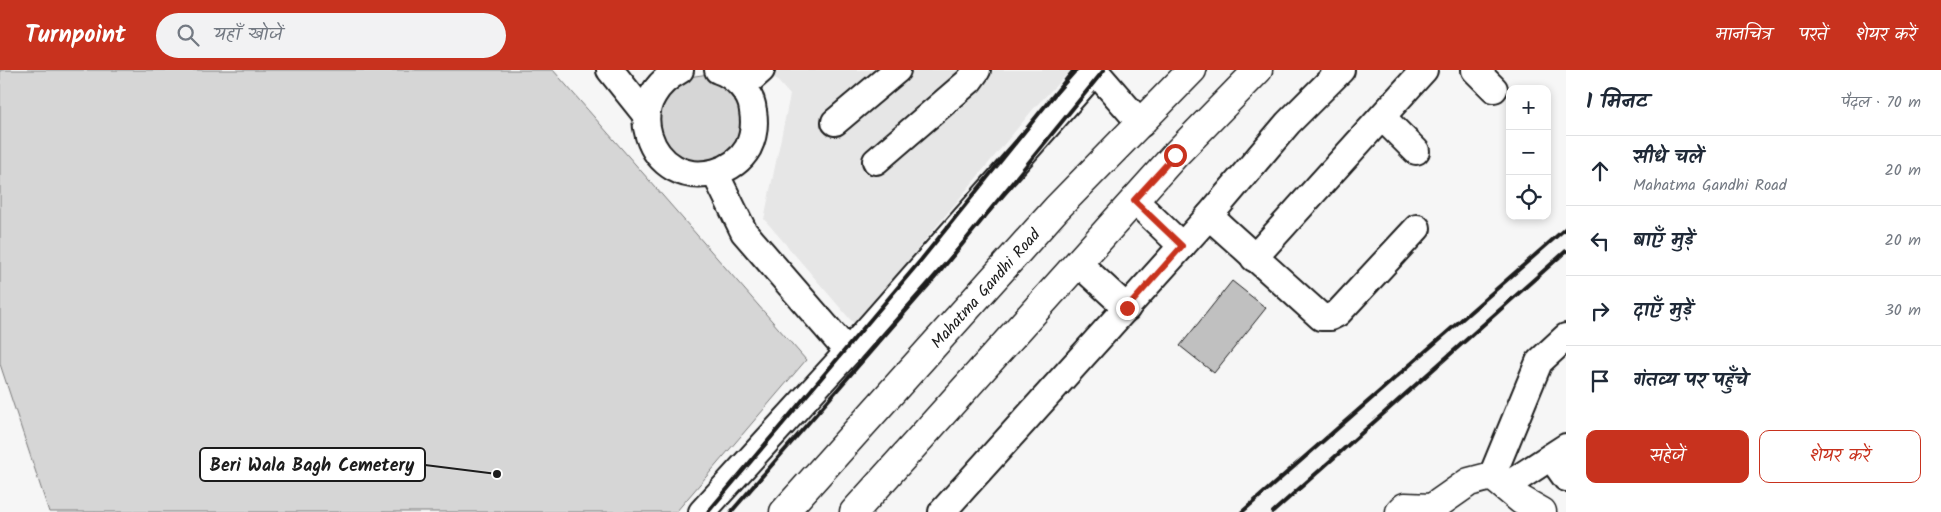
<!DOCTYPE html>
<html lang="hi">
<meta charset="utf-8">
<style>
:root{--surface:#fff;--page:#f2f2f3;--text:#1f2937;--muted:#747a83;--line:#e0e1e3;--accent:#c8321e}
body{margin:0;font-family:Kalam,"Playpen Sans Deva",sans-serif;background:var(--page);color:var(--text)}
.controls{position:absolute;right:15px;top:15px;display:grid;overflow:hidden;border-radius:10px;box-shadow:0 2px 8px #0003}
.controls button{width:45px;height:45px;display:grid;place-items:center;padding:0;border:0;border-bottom:1px solid var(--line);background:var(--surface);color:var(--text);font:25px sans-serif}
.stop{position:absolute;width:15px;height:15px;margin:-11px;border:4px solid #c8321e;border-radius:50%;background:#fff}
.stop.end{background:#c8321e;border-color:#fff;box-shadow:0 1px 5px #0008}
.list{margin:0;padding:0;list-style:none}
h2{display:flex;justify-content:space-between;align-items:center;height:65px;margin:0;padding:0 20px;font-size:21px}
h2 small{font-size:16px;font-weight:400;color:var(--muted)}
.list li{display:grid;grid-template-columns:32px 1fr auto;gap:15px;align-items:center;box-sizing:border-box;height:70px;padding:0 20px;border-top:1px solid var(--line)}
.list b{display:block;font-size:19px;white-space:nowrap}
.list p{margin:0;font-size:16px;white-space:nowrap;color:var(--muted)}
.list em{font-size:16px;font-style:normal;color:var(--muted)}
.actions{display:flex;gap:10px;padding:15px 20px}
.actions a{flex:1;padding:11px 0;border:1px solid var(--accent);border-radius:10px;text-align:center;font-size:18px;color:var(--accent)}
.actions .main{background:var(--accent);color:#fff}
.icon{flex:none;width:28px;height:28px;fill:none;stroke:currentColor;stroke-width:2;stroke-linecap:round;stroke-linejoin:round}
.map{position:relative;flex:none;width:1566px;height:442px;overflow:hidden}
header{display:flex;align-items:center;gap:30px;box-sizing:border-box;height:70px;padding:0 25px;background:var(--accent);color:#fff}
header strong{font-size:24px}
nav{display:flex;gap:28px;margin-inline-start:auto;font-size:18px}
.search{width:350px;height:45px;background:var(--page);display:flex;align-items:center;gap:12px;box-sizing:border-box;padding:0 18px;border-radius:28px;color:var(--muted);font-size:19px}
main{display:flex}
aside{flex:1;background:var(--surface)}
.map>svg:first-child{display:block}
.built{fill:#e6e6e6}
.green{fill:#d6d6d6;stroke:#797979}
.building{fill:#c0c0c0;stroke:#1c1c1c}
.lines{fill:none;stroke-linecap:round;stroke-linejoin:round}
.minor-casing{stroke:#1c1c1c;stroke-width:30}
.major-casing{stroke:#1c1c1c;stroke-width:31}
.minor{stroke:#fff;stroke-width:26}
.major{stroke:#fff;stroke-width:28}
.rail{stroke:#1c1c1c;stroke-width:4}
.route{stroke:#c8321e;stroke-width:6}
.labels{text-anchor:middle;stroke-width:5;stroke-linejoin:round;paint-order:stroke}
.street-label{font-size:16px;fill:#1c1c1c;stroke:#fff}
.leader{fill:none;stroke:#1c1c1c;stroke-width:2}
.callout-dot{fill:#1c1c1c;stroke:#fff;stroke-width:2}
.callout{fill:#fff;stroke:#1c1c1c;stroke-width:2}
.callout-label{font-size:18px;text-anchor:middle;font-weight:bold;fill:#1c1c1c}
</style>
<header>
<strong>Turnpoint</strong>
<div class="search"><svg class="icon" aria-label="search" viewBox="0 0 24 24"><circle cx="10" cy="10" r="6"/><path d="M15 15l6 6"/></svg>यहाँ खोजें</div>
<nav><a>मानचित्र</a><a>परतें</a><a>शेयर करें</a></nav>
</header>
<main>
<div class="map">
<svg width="1566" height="442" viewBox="0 0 1566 442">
<rect width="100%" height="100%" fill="#f6f6f6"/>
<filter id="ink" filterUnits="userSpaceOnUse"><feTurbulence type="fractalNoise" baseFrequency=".02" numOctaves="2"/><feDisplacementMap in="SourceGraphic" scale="10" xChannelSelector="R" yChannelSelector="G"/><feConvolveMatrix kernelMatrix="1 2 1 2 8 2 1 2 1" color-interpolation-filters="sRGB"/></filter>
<g filter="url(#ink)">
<polygon class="built" points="768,0 1071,0 1035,37 855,255 764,149 790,25"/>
<g class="green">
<polygon points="0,0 553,0 806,290 676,442 49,442 0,294"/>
<polygon points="709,4 721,7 750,50 723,93 683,92 661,67 658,41 663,28 688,7"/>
</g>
<polygon class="building" points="1232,211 1266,238 1214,303 1180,276"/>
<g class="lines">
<defs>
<g id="minor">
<polyline points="610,0 646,45"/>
<path d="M 680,0 C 669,6 659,14 653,25 C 638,50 650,84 674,98 C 699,112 734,102 748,78 C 754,66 755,53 753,41 C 752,23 734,5 718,0"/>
<polyline points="1475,0 1494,19"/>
<polyline points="1095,1 1141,54"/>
<polyline points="743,16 761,0"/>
<polyline points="1382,47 1416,81"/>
<polyline points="835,52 897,0"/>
<polyline points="876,91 969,11 977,0"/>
<polyline points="715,103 744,162 848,282"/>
<polyline points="1134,130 1182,176"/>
<polyline points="1209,146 1321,247 1330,247 1338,243 1417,158"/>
<polyline points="1254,188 1424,0"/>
<polyline points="1078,193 1127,238"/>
<polyline points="1551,387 1566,408"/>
<polyline points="1492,406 1539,292 1566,267"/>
<polyline points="1506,416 1566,377"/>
<polyline points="702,442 848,282 1096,0"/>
<polyline points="942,442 1209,146 1288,53 1341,0"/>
</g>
<g id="major">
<polyline points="784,442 1057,138 1192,0"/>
<polyline points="854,442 1175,85 1258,0"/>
<polyline points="1400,442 1405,437 1432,438 1469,412 1492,406 1521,430 1542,442"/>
</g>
</defs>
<use href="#minor" class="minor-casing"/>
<use href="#major" class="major-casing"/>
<use href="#minor" class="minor"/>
<use href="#major" class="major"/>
<g class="rail">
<polyline points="708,442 921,190 1074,0"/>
<polyline points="731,442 938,204 1104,0"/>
<polyline points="1242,442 1566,158"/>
<polyline points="1273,442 1566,181"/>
</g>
</g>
</g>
<g class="lines" filter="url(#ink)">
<polyline class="route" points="1127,238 1182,176 1134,130 1175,85"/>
</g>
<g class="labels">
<g class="street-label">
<text transform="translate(985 218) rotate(-48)" y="6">Mahatma Gandhi Road</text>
</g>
</g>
<path class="leader" d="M497 404L425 395"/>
<circle class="callout-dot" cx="497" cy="404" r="5"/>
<rect class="callout" x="200" y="378" width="225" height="33" rx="5"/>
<g class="callout-label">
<text x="312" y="401">Beri Wala Bagh Cemetery</text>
</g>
</svg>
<div class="controls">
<button>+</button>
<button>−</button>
<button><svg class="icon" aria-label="locate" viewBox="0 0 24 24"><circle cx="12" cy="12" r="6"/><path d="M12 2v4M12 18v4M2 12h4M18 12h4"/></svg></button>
</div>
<div class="stop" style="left:1175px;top:85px"></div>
<div class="stop end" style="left:1127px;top:238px"></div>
</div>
<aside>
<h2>1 मिनट<small>पैदल · 70 m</small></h2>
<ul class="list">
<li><svg class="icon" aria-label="ahead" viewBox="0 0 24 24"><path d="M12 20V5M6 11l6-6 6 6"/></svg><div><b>सीधे चलें</b><p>Mahatma Gandhi Road</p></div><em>20 m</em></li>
<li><svg class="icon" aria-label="left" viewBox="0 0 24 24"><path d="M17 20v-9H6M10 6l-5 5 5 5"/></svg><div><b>बाएँ मुड़ें</b></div><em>20 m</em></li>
<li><svg class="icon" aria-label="right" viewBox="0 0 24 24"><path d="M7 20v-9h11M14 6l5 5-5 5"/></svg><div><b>दाएँ मुड़ें</b></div><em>30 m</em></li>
<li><svg class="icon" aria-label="arrive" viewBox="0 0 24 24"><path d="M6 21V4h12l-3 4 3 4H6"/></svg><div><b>गंतव्य पर पहुँचे</b></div></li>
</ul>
<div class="actions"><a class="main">सहेजें</a><a>शेयर करें</a></div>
</aside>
</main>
